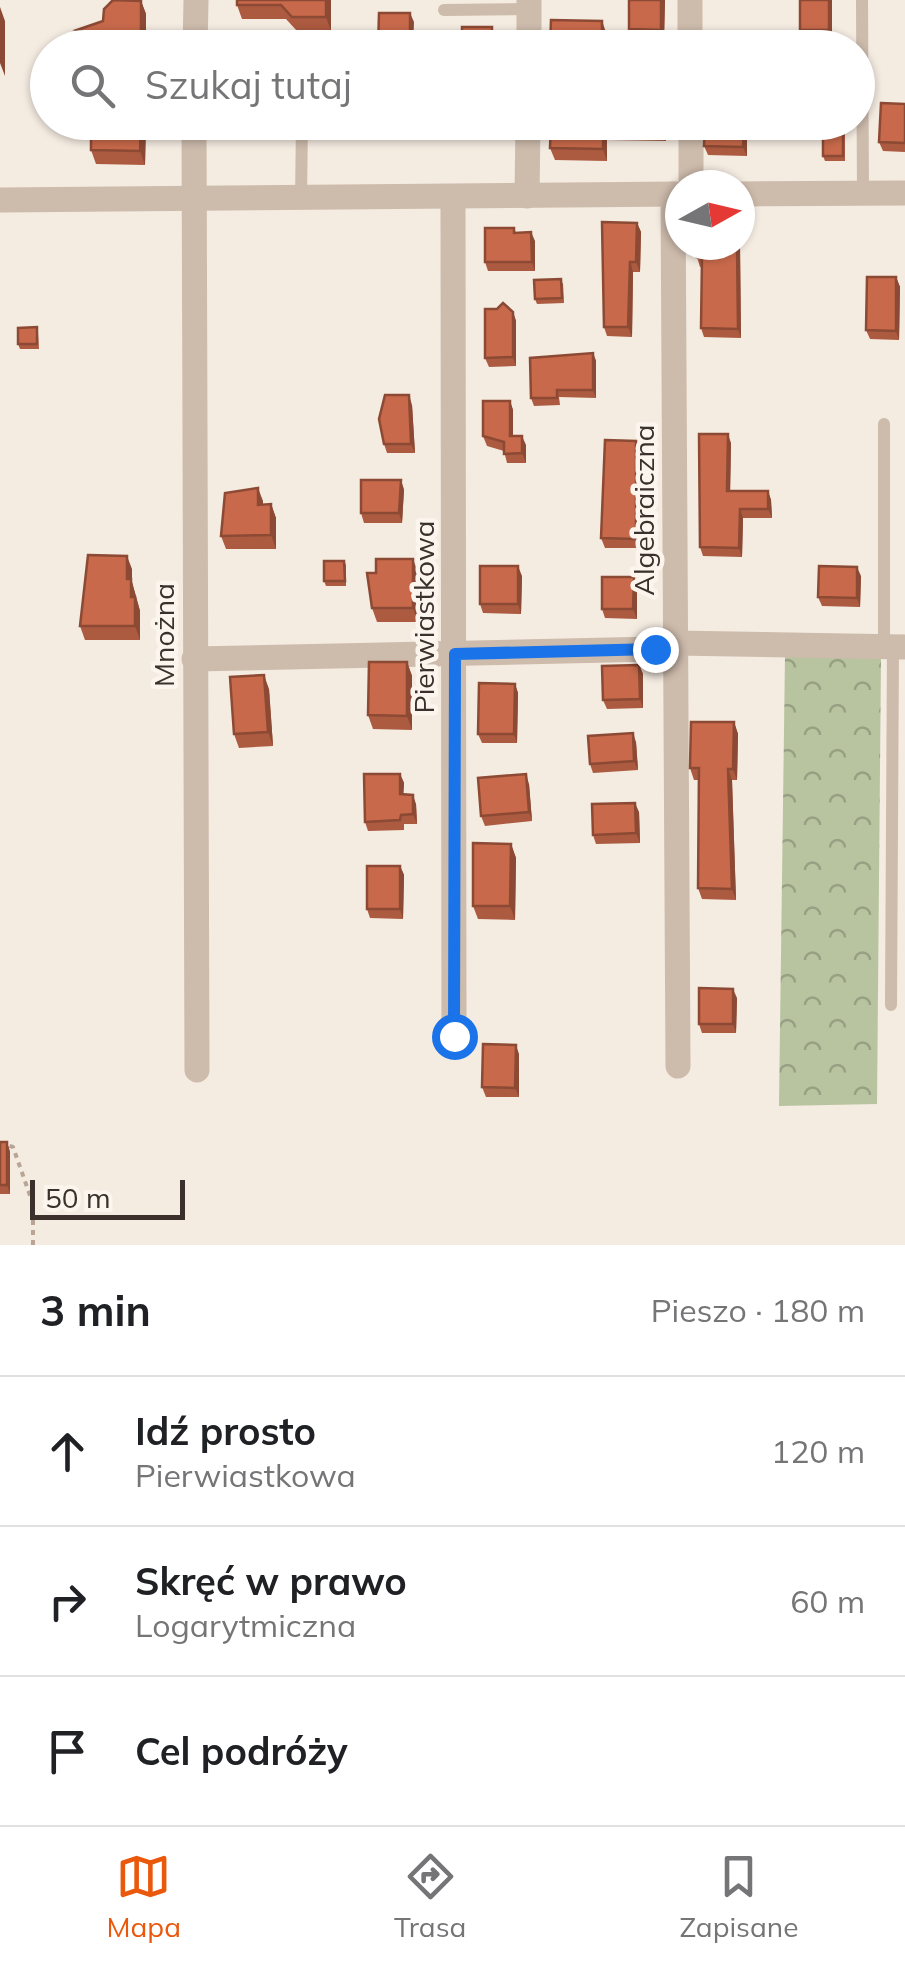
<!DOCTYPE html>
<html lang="pl">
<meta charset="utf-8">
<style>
:root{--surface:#fff;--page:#f2f2f2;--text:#202124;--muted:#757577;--line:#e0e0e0;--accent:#ea580c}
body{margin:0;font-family:Mulish,sans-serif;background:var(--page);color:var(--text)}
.compass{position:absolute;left:665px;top:170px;width:90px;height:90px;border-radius:50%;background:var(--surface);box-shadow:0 2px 8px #0004;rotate:82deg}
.scale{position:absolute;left:30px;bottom:25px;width:155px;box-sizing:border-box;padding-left:10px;border:5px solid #3b302b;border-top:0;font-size:28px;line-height:35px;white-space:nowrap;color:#3b302b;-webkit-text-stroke:8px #fbf5ee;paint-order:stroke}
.stop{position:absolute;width:30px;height:30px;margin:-22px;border:8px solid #1a73e8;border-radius:50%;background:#fff}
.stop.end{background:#1a73e8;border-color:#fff;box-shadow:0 2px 10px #0008}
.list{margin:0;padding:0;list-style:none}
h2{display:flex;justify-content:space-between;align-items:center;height:130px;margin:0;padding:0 40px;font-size:42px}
h2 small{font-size:32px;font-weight:400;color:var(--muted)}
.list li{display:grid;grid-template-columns:65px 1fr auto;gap:30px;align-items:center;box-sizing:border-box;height:150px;padding:0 40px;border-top:2px solid var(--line)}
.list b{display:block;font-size:38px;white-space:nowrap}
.list p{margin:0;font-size:32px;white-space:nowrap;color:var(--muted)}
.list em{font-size:32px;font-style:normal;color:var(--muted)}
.icon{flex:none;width:55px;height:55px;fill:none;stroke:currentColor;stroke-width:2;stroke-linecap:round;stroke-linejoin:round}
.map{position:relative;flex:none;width:905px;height:1245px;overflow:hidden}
.search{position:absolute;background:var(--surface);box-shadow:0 2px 8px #0004;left:30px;right:30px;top:30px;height:110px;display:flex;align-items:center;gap:25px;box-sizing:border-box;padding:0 35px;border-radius:55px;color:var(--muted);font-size:38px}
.sheet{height:580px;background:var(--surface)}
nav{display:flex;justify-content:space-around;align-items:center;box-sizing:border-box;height:140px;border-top:2px solid var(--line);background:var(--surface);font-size:28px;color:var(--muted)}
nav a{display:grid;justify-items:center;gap:5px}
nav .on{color:var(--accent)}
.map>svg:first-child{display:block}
.forest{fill:url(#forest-crowns)}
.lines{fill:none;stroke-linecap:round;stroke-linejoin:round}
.path{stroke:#b9a596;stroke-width:4;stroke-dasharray:5 5;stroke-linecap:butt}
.service{stroke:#cdbbac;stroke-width:12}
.minor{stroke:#cdbbac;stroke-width:25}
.wall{fill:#ac5a40}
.shaded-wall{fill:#8c4a34}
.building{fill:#c8694b;stroke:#8c4a34;stroke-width:2.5}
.route{stroke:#1a73e8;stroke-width:12}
.labels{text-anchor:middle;stroke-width:9;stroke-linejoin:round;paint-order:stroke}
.street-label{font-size:28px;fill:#3b302b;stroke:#fbf5ee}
</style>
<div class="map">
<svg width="905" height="1245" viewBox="0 0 905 1245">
<defs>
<pattern id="forest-crowns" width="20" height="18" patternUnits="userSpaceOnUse" patternTransform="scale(2.5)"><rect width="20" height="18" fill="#b8c4a0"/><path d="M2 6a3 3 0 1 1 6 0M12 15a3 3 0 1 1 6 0" fill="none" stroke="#97a083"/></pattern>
</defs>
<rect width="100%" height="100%" fill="#f4ebe1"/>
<polygon class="forest" points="785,655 881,656 877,1104 779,1106"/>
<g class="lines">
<polyline class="path" points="0,1143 13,1147 33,1204 33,1245"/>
<g class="service">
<polyline points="862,0 863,193"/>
<polyline points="444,10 529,9"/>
<polyline points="302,48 302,47"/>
<polyline points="301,199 302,122"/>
<polyline points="884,647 884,424"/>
<polyline points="891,1005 893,647"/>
</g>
<g class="minor">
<polyline points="690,0 690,48"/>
<polyline points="195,48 196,0"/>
<polyline points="529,48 529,0"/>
<polyline points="194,122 197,1070"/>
<polyline points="691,122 691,185"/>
<polyline points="673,194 678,1066"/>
<polyline points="740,194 905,193"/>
<polyline points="527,196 528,122"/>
<polyline points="453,197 454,1037"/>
<polyline points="0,200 680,194"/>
<polyline points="194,659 655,649 675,643 905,647"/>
</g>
</g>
<g class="wall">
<polygon points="331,0 331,31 297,31 286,19 242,19 237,5"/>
<polygon points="629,0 665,0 664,39 632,39 629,29"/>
<polygon points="800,0 832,0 832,39 803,39 800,30"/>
<polygon points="141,1 146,14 146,34 158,48 102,48 82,44 77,30 103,21"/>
<polygon points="905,104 905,152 883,151 879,142"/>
<polygon points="91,122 146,122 145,165 96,164 91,150"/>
<polygon points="551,122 666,122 666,141 607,140 607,161 555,160 550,148"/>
<polygon points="747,122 747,156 708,155 704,146"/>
<polygon points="774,122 817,122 817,125 775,125"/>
<polygon points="845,131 845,161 825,161 823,156"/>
<polygon points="637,223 641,232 640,272 633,272 632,337 607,336 604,327"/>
<polygon points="514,228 516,233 535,241 535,271 488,271 485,262"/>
<polygon points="740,245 741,338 704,337 701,328 702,267 700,267 697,257"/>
<polygon points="896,277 900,287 899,340 870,339 866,330"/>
<polygon points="563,283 564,303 537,304 535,299"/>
<polygon points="513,312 516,321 516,366 489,367 485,358"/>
<polygon points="37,327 38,332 39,349 20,349 18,344"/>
<polygon points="593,353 596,361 596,398 559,397 560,405 534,406 531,398"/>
<polygon points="510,401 513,410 513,436 526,445 526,463 507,463 504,451 487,446 483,436"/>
<polygon points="412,405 415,453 387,453 384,444"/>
<polygon points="731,443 730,491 768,491 771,500 772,518 743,518 742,557 703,556 700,547"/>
<polygon points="639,450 639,548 605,548 601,538"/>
<polygon points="401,480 404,490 402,523 364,523 361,513"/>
<polygon points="263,501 263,505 271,504 276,518 276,549 226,549 221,536"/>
<polygon points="344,561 346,565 346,586 326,586 324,581"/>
<polygon points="132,569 132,582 140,611 140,640 85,640 80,626"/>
<polygon points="418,573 418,622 377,622 372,608"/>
<polygon points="522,576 521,614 483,613 480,604"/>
<polygon points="861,576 860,607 822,606 818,597"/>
<polygon points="637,587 637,619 605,618 602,609"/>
<polygon points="407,662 412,676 412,730 373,729 368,715"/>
<polygon points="639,665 643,674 643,708 607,709 603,700"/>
<polygon points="515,684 518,693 517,743 482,743 478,734"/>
<polygon points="269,689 273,746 239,748 234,734"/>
<polygon points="734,722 738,734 737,780 732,780 736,900 702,899 698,888 699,780 694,780 690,768"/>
<polygon points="636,742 638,770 593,773 590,764"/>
<polygon points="400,774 404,783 403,794 416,804 417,824 404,824 404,830 368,831 365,822"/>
<polygon points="529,784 532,821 485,826 481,816"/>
<polygon points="639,812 640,843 596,844 593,835"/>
<polygon points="511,844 516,858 515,920 478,919 473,906"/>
<polygon points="400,866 404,875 403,919 370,918 367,909"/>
<polygon points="737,998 736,1033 702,1033 699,1024"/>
<polygon points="519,1054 519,1097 486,1097 482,1087"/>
<polygon points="0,1142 7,1142 10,1152 10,1194 0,1194"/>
</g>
<g class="shaded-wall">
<polygon points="326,0 331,0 331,31 326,17"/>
<polygon points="661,0 665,0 664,39 661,30"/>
<polygon points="829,0 832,0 832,39 829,30"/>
<polygon points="141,1 146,14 146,48 141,34"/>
<polygon points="0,7 5,21 5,76 0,63"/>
<polygon points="410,13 414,22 413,48 410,48"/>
<polygon points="602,21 607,35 607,48 602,48"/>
<polygon points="492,27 495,36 495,48 492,48"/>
<polygon points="141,122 146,122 145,165 140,151"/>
<polygon points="661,122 666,122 666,141 661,129"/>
<polygon points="744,122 747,122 747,156 743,147"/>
<polygon points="603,128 607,140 607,161 603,149"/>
<polygon points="637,223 641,232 640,272 636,262"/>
<polygon points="531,232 535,241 535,271 532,262"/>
<polygon points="737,245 740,245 741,338 738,329"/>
<polygon points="630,262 633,272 632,337 628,327"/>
<polygon points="896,277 900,287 899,340 896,331"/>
<polygon points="513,312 516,321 516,366 513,357"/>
<polygon points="593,353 596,361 596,398 593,390"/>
<polygon points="409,395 412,405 415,453 411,444"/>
<polygon points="510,401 513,410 513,445 510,436"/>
<polygon points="728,434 731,443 730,500 727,491"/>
<polygon points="522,436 526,445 526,463 522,453"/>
<polygon points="636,441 639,450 639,548 636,539"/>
<polygon points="401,480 404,490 402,523 399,513"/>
<polygon points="258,488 263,501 263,518 258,505"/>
<polygon points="768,491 771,500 772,518 768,509"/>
<polygon points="271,504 276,518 276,549 271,535"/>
<polygon points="740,509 743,518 742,557 739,548"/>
<polygon points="127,556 132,569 132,582 140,611 140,640 135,626 127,579"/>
<polygon points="413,559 418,573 418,622 413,608"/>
<polygon points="518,566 522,576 521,614 518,604"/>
<polygon points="857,567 861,576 860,607 857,598"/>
<polygon points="634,577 637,587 637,619 633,609"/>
<polygon points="407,662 412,676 412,730 407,716"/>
<polygon points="639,665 643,674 643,708 640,699"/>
<polygon points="264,675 269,689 273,746 268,732"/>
<polygon points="515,684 518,693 517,743 514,734"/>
<polygon points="734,722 738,734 737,780 733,769"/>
<polygon points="633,733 636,742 638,770 634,761"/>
<polygon points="728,769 732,780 736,900 732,889"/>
<polygon points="400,774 404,783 403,804 400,794"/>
<polygon points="526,774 529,784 532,821 529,812"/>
<polygon points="413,795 416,804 417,824 413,814"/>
<polygon points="635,803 639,812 640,843 636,833"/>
<polygon points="511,844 516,858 515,920 510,906"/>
<polygon points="400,866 404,875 403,919 400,909"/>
<polygon points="733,989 737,998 736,1033 733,1024"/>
<polygon points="516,1045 519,1054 519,1097 515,1088"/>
<polygon points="7,1142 10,1152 10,1194 7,1185"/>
</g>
<g class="building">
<polygon points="113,0 141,1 141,34 153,34 154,48 104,48 104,35 77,30 103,21 104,9"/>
<polygon points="237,0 326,0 326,17 292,17 281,5 237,5"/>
<polygon points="629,0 661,0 661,30 629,29"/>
<rect x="800" y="0" width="29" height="30"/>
<polygon points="379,13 410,13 410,48 378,48"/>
<polygon points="551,20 602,21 602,48 550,48"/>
<rect x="462" y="27" width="30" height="21"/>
<polygon points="705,41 720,41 720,48 703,48"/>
<polygon points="881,103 905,104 905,143 879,142"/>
<polygon points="91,122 141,122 140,151 91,150"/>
<polygon points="551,122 661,122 661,129 603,128 603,149 550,148"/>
<polygon points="705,122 744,122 743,147 704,146"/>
<rect x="823" y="126" width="20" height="30"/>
<polygon points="602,222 637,223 636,262 630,262 628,327 604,327"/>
<polygon points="485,228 514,228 514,233 531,232 532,262 485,262"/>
<polygon points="697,245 737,245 738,329 701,328 702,257 697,257"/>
<polygon points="867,277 896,277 896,331 866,330"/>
<polygon points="561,279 562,298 535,299 534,280"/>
<polygon points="503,303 513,312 513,357 485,358 485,309 497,309"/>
<polygon points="37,327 37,344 18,344 18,328"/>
<polygon points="593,353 593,390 557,390 557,398 531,398 530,358"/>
<polygon points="385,395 409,395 411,444 384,444 379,419"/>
<polygon points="483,401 510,401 510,436 522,436 522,453 504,454 504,442 483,436"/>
<polygon points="699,434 728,434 727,491 768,491 768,509 740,509 739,548 700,547"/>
<polygon points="605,440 636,441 636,539 601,538"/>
<polygon points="361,480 401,480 399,513 361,513"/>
<polygon points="258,488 258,505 271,504 271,535 221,536 225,493"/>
<polygon points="88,555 127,556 127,579 131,579 131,597 135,597 135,626 80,626"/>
<polygon points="376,559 413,559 413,608 372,608 367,573 376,573"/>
<polygon points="324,561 344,561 345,581 324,581"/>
<rect x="480" y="566" width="38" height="38"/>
<polygon points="819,566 857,567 857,598 818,597"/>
<polygon points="602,577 634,577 633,609 602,609"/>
<polygon points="369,662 407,662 407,716 368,715"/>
<polygon points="639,665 640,699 603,700 602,666"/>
<polygon points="264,675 268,732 234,734 230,677"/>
<polygon points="479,683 515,684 514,734 478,734"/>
<polygon points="691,722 734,722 733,769 728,769 732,889 698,888 699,768 690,768"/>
<polygon points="633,733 634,761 590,764 588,736"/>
<polygon points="364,774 400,774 400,794 413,795 413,814 401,815 400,820 365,822"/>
<polygon points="526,774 529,812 481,816 478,778"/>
<polygon points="635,803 636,833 593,835 592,804"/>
<polygon points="473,843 511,844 510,906 473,906"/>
<rect x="367" y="866" width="33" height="43"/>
<polygon points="699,988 733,989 733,1024 699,1024"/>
<polygon points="483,1044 516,1045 515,1088 482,1087"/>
<rect x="0" y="1142" width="7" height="43"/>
</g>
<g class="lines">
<polyline class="route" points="454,1036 455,654 655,649"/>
</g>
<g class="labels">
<g class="street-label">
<text transform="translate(644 510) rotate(-90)" y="10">Algebraiczna</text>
<text transform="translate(424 617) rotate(-90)" y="10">Pierwiastkowa</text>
<text transform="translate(164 635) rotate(-90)" y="10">Mnożna</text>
</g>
</g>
</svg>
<svg class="compass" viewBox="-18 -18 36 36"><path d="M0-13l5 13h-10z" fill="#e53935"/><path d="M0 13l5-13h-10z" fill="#757577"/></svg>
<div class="scale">50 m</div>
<div class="stop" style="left:454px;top:1036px"></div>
<div class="stop end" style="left:655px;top:649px"></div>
<div class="search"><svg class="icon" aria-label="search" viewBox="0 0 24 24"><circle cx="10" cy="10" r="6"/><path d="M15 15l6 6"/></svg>Szukaj tutaj</div>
</div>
<section class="sheet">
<h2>3 min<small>Pieszo · 180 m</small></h2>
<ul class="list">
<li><svg class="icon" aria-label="ahead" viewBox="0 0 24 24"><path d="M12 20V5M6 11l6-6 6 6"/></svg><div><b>Idź prosto</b><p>Pierwiastkowa</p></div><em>120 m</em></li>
<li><svg class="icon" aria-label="right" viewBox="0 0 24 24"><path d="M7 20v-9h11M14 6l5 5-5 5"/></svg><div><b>Skręć w prawo</b><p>Logarytmiczna</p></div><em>60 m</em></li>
<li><svg class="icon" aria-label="arrive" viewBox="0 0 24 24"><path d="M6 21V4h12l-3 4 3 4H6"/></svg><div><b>Cel podróży</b></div></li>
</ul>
</section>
<nav>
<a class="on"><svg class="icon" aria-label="map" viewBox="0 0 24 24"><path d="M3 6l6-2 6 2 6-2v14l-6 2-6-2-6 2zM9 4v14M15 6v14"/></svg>Mapa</a>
<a><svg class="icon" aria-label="directions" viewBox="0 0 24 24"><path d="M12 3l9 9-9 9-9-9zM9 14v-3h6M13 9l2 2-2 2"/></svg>Trasa</a>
<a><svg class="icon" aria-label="saved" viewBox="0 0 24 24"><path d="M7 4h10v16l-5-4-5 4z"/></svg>Zapisane</a>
</nav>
